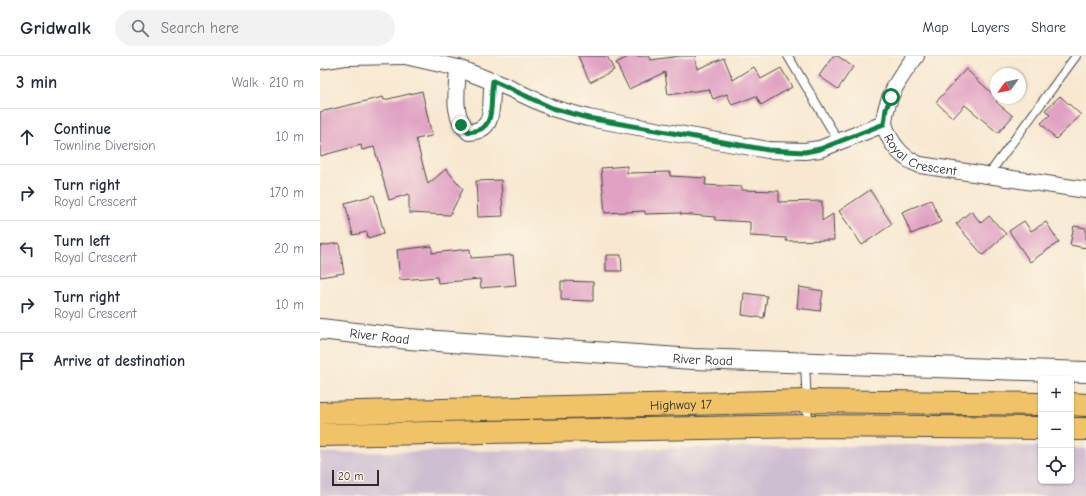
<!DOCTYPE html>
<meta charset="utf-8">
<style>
:root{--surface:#fff;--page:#f2f2f3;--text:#1f2937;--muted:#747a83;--line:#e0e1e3}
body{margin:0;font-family:"Comic Neue",sans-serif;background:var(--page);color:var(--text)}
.controls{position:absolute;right:12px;bottom:12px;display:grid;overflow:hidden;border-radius:6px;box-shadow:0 1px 3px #0004}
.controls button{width:36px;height:36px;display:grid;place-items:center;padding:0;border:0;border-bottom:1px solid var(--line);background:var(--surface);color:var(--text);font:20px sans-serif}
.compass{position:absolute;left:670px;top:12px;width:36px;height:36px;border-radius:50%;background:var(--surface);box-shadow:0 1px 3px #0004;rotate:237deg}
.scale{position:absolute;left:12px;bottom:10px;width:47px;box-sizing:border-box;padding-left:4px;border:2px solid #2b2b2b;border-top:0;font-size:11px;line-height:14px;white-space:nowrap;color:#2b2b2b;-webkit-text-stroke:3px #fcf5e5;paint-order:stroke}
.stop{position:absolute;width:12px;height:12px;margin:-9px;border:3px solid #0b8043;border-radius:50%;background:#fff}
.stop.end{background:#0b8043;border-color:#fff;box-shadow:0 1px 4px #0008}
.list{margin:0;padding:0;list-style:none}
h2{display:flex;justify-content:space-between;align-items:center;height:52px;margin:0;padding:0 16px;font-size:17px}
h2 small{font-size:13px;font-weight:400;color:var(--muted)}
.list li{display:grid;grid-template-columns:26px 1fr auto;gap:12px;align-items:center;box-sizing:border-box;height:56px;padding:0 16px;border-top:1px solid var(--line)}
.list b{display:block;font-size:15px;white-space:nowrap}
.list p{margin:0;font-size:13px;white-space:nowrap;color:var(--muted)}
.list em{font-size:13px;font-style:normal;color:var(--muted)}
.icon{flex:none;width:22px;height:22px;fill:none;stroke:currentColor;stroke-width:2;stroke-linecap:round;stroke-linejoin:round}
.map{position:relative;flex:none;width:766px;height:440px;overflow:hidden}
header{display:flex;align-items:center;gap:24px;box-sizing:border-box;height:56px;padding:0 20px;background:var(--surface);border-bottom:1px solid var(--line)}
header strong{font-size:19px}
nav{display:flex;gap:22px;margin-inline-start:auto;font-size:14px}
.search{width:280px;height:36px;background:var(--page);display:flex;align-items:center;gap:10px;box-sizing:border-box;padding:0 14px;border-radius:22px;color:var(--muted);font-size:15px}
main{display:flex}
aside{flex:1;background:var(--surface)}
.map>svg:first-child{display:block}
.industrial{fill:#cebed1}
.building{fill:#e0a1c3}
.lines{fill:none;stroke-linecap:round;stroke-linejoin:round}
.service-casing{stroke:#4a4744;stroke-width:10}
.minor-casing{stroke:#4a4744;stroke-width:18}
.tertiary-casing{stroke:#4a4744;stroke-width:22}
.motorway-casing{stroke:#4a4744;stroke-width:24}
.service{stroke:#fff;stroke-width:8}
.minor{stroke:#fff;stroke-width:16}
.tertiary{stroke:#fff;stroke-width:20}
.motorway{stroke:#f1c369;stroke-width:22}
.route{stroke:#0b8043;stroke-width:5}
.labels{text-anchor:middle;stroke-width:3.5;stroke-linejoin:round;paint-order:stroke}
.street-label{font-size:13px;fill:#2b2b2b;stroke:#fcf5e5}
</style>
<header>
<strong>Gridwalk</strong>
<div class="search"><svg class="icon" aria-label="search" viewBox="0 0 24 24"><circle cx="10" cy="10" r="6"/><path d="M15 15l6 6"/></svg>Search here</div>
<nav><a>Map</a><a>Layers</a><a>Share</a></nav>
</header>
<main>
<aside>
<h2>3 min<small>Walk · 210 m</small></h2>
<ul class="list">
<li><svg class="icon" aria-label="ahead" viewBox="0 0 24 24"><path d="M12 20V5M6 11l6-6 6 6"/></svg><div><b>Continue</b><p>Townline Diversion</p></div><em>10 m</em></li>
<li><svg class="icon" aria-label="right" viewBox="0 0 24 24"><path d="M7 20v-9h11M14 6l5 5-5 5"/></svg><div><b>Turn right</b><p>Royal Crescent</p></div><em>170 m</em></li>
<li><svg class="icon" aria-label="left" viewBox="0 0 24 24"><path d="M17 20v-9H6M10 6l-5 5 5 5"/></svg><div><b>Turn left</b><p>Royal Crescent</p></div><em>20 m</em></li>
<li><svg class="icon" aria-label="right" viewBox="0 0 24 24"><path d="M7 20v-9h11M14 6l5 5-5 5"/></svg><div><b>Turn right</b><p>Royal Crescent</p></div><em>10 m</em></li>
<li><svg class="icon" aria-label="arrive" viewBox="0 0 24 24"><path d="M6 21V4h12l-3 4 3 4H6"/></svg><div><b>Arrive at destination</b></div></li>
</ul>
</aside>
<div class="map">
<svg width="766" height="440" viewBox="0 0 766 440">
<rect width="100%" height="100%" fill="#fcf5e5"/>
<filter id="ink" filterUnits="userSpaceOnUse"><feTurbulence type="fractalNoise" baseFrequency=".025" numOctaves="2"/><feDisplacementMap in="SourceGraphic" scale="8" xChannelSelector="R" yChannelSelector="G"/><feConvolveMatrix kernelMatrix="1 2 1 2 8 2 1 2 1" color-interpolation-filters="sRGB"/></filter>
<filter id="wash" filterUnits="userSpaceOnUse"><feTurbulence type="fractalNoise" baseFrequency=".012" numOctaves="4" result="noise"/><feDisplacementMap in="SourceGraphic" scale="16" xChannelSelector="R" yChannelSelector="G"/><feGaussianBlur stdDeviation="0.9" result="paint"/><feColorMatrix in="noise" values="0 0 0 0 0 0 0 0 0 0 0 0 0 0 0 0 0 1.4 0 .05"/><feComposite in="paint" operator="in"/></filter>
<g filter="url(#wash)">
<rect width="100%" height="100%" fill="#f8e8d1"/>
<polygon class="industrial" points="668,388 721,391 721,425 751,425 751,392 766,393 766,440 0,440 0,397"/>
<g id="blocks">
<g class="building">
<polygon points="258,0 287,0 294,14 270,26"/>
<polygon points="310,0 329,0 331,4 360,0 377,0 375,2 377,13 404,2 413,24 434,11 441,23 461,12 472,31 441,49 436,40 412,49 407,38 393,43 389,33 348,39 345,16 309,33 296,7"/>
<polygon points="513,0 518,0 533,11 518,33 499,20"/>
<polygon points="646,13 678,43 676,46 693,60 678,77 645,49 633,62 616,46"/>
<polygon points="102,35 112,80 96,83 108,128 126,113 143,133 130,159 89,157 89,138 69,144 54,91 42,94 41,89 0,100 0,56 63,41 64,44"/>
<polygon points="740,40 761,59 736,83 721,67 730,59 725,54"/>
<polygon points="307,110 307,117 350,116 350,120 386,122 385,129 422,131 422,134 459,135 459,146 502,145 502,165 513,158 514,184 466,185 466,182 430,180 430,166 395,164 395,161 360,158 361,157 325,158 325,155 285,157 281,112"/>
<polygon points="181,124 183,160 158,161 156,125"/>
<polygon points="550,134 572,168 542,189 519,155"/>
<polygon points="54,139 64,177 48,182 47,176 33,179 25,147"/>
<polygon points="611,144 621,166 591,178 582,156"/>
<polygon points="651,155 661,167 669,160 686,178 663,199 636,168"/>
<polygon points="704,165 711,175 726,166 739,186 710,206 689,175"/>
<polygon points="754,170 766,172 766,192 750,189"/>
<polygon points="19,187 24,217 0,221 0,190"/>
<polygon points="112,190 112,197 150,193 151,202 193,199 196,229 161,232 160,223 118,227 117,221 80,224 77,194"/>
<polygon points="286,199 301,199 302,215 286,215"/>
<polygon points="241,225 273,226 273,245 241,244"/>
<polygon points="479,231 503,235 500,255 477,252"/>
<polygon points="424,237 447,240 444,262 422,259"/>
</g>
</g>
</g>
<g filter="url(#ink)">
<use href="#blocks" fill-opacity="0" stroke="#4a4744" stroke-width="1"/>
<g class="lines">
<defs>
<g id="service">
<polyline points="468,0 519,86"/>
<polyline points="669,118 756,0"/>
<polyline points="485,308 488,369"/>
</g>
<g id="minor">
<path id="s1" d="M 85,0 L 138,12 L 189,32 L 232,52 L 268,62 L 448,94 L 485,95 L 500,93 L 564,68 C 570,87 581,102 600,109 L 766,134"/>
<polyline points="0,5 25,1 84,0"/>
<path d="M 138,12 C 137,35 131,60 149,76 C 178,74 169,48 173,25"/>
<path d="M 564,68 C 565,42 581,19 596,0"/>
</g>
<g id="tertiary">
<path id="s2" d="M 0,273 L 89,283 L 373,303 L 766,316"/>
</g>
<g id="motorway">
<polyline points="751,348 766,349"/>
<path id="s3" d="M 0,357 L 487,345 L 721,348"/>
<polyline points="751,373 766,373"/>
<polyline points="0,379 488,370 721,372"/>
</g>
</defs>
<use href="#service" class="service-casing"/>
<use href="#minor" class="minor-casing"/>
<use href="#tertiary" class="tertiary-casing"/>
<use href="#motorway" class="motorway-casing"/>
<use href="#service" class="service"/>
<use href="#minor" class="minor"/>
<use href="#tertiary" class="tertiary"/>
<use href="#motorway" class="motorway"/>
</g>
</g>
<g class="lines" filter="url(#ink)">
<path class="route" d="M 141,69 L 149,76 C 178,74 169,48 173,25 L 232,52 L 268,62 L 448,94 L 485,96 L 500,93 L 564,68 L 566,53 L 571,41"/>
</g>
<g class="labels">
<g class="street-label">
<text dy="5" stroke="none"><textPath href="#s1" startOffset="550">Royal Crescent</textPath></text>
<text dy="5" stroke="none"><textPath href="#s2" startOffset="60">River Road</textPath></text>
<text dy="5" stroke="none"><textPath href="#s2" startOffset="384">River Road</textPath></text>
<text dy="5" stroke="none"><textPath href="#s3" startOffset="361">Highway 17</textPath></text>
</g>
</g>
</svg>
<div class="controls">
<button>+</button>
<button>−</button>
<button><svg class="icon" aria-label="locate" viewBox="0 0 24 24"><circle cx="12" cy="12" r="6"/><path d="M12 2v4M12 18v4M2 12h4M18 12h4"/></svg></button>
</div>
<svg class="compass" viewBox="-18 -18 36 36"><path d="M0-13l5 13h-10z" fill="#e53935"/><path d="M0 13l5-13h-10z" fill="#747a83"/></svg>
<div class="scale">20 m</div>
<div class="stop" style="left:571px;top:41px"></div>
<div class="stop end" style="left:141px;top:69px"></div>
</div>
</main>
